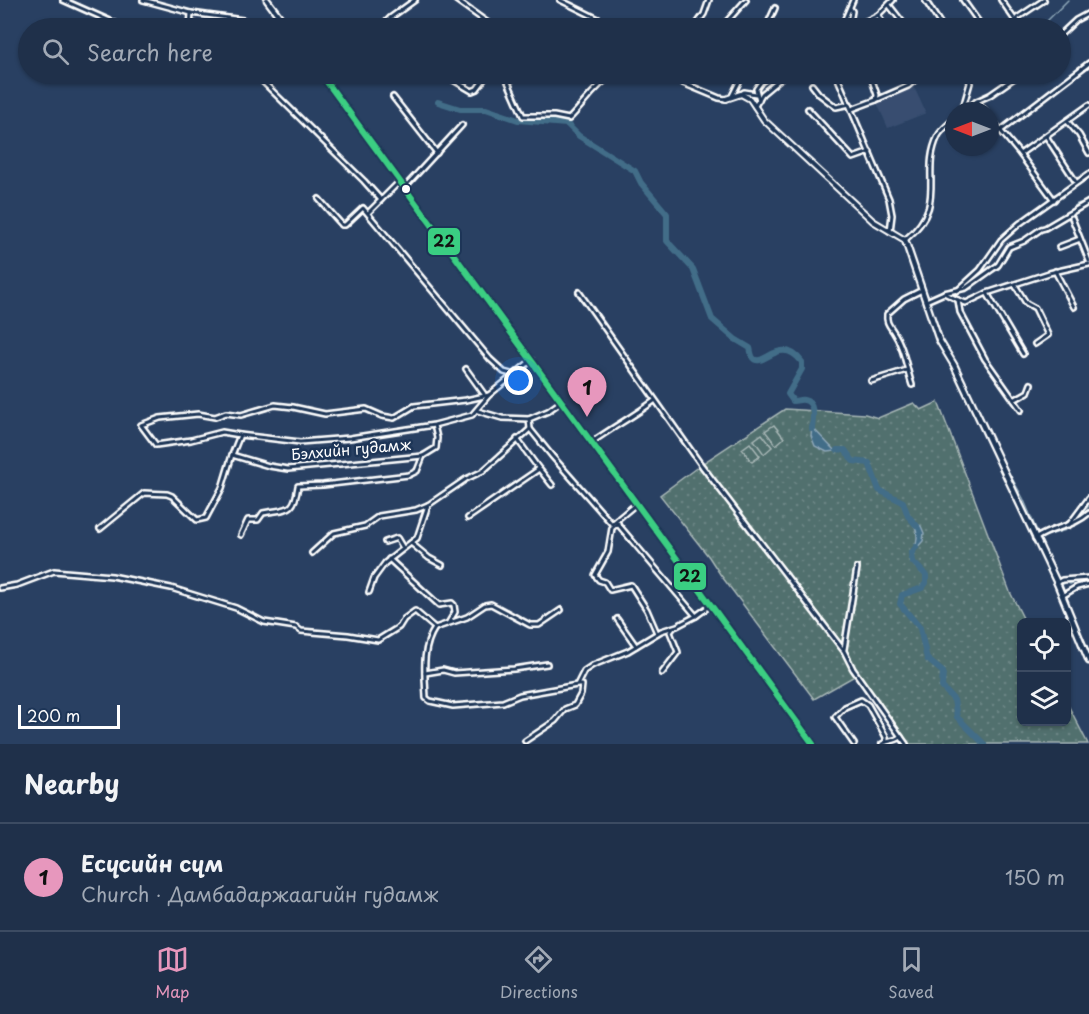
<!DOCTYPE html>
<meta charset="utf-8">
<style>
:root{--surface:#1f304a;--page:#273851;--text:#f1f3f6;--muted:#a1a9b5;--line:#3c4b62;--accent:#e797bd}
body{margin:0;font-family:"Playpen Sans",sans-serif;background:var(--page);color:var(--text)}
.controls{position:absolute;right:18px;bottom:18px;display:grid;overflow:hidden;border-radius:9px;box-shadow:0 2px 4px #0004}
.controls button{width:54px;height:54px;display:grid;place-items:center;padding:0;border:0;border-bottom:2px solid var(--line);background:var(--surface);color:var(--text);font:30px sans-serif}
.compass{position:absolute;left:945px;top:102px;width:54px;height:54px;border-radius:50%;background:var(--surface);box-shadow:0 2px 4px #0004;rotate:270deg}
.scale{position:absolute;left:18px;bottom:15px;width:102px;box-sizing:border-box;padding-left:6px;border:3px solid #fff;border-top:0;font-size:16px;line-height:21px;white-space:nowrap;color:#fff;-webkit-text-stroke:4px #1d3557;paint-order:stroke}
.you{position:absolute;left:519px;top:381px;width:21px;height:21px;margin:-15px;border:4px solid #fff;border-radius:50%;background:#1a73e8;box-shadow:0 0 0 9px #1a73e833}
.badge{display:grid;place-items:center;width:39px;height:39px;border-radius:50%;background:var(--accent);color:#111;font-size:20px;font-weight:700}
.pin{position:absolute;translate:-50% -50px;filter:drop-shadow(0 2px 3px #0008)}
.pin::after{content:'';position:absolute;top:32px;width:21px;height:18px;background:inherit;clip-path:polygon(0 0,100% 0,50% 100%)}
.list{margin:0;padding:0;list-style:none}
h2{display:flex;justify-content:space-between;align-items:center;height:78px;margin:0;padding:0 24px;font-size:26px}
h2 small{font-size:20px;font-weight:400;color:var(--muted)}
.list li{display:grid;grid-template-columns:39px 1fr auto;gap:18px;align-items:center;box-sizing:border-box;height:108px;padding:0 24px;border-top:2px solid var(--line)}
.list b{display:block;font-size:22px;white-space:nowrap}
.list p{margin:0;font-size:20px;white-space:nowrap;color:var(--muted)}
.list em{font-size:20px;font-style:normal;color:var(--muted)}
.icon{flex:none;width:33px;height:33px;fill:none;stroke:currentColor;stroke-width:2;stroke-linecap:round;stroke-linejoin:round}
.map{position:relative;flex:none;width:1089px;height:744px;overflow:hidden}
.search{position:absolute;background:var(--surface);box-shadow:0 2px 4px #0004;left:18px;right:18px;top:18px;height:66px;display:flex;align-items:center;gap:15px;box-sizing:border-box;padding:0 21px;border-radius:33px;color:var(--muted);font-size:22px}
.sheet{height:186px;background:var(--surface)}
nav{display:flex;justify-content:space-around;align-items:center;box-sizing:border-box;height:84px;border-top:2px solid var(--line);background:var(--surface);font-size:16px;color:var(--muted)}
nav a{display:grid;justify-items:center;gap:3px}
nav .on{color:var(--accent)}
.map>svg:first-child{display:block}
.built{fill:#374d70}
.grass{fill:url(#grass-dots);stroke:#a8b7b6;stroke-width:1.5}
.garden{fill:#516f6e;stroke:#a8b7b6;stroke-width:1.5}
.water{fill:#426d88;stroke:#8ea7b8;stroke-width:1.5}
.lines{fill:none;stroke-linecap:round;stroke-linejoin:round}
.stream{stroke:#8ea7b8;stroke-width:1.5}
.river{stroke:#426d88;stroke-width:6}
.minor-casing{stroke:#fff;stroke-width:8}
.tertiary-casing{stroke:#fff;stroke-width:8}
.secondary-casing{stroke:#fff;stroke-width:9}
.minor{stroke:#1d3557;stroke-width:3}
.tertiary{stroke:#1d3557;stroke-width:4}
.secondary{stroke:#1d3557;stroke-width:4.5}
.bus-1-casing{stroke:#1d3557;stroke-width:10}
.bus-1{stroke:#3ace82;stroke-width:6}
.bus-dot{fill:#fff;stroke:#1d3557;stroke-width:2}
.labels{text-anchor:middle;stroke-width:5;stroke-linejoin:round;paint-order:stroke}
.street-label{font-size:15px;fill:#fff;stroke:#1d3557}
.line-badge{stroke:#1d3557;stroke-width:2}
.pale-badge-label{font-size:16px;text-anchor:middle;font-weight:bold;fill:#111}
</style>
<div class="map">
<svg width="1089" height="744" viewBox="0 0 1089 744">
<defs>
<pattern id="grass-dots" width="8" height="8" patternUnits="userSpaceOnUse" patternTransform="scale(1.5)"><rect width="8" height="8" fill="#516f6e"/><path d="M2 2h.1M6 6h.1" fill="none" stroke="#6b8584" stroke-width="1.8" stroke-linecap="round"/></pattern>
</defs>
<rect width="100%" height="100%" fill="#294062"/>
<filter id="ink" filterUnits="userSpaceOnUse"><feTurbulence type="fractalNoise" baseFrequency=".0167" numOctaves="2"/><feDisplacementMap in="SourceGraphic" scale="12" xChannelSelector="R" yChannelSelector="G"/><feConvolveMatrix kernelMatrix="1 2 1 2 8 2 1 2 1" color-interpolation-filters="sRGB"/></filter>
<g filter="url(#ink)">
<polygon class="built" points="914,87 926,113 888,128 877,103"/>
<polygon class="grass" points="938,402 1010,592 1025,622 1022,622 1022,722 1066,722 1067,703 1088,744 905,744 858,674 814,699 720,574 709,557 660,495 703,463 785,409 865,414 878,418 914,403 921,410"/>
<g class="garden">
<polygon points="774,425 784,438 776,445 765,431"/>
<polygon points="762,434 772,447 764,454 754,440"/>
<polygon points="750,443 760,456 752,462 742,449"/>
</g>
<g class="water">
<polygon points="813,420 813,428 834,450 842,449 844,450 827,452 815,446 811,436"/>
<path d="M 911,522 L 921,526 L 924,533 L 923,541 L 914,551 C 917,544 920,530 911,522 Z"/>
</g>
<g class="lines">
<g class="stream">
<polyline points="1040,28 1068,0"/>
<polyline points="1058,220 1077,204 1089,200"/>
<polyline points="1041,231 1055,224"/>
<polyline points="984,277 999,269 1012,249 1025,242"/>
<polyline points="948,294 972,289 978,281"/>
<polyline points="1003,462 1023,498 1053,569"/>
<polyline points="1075,520 1089,506"/>
<polyline points="1039,538 1066,530 1070,526"/>
<polyline points="1061,586 1066,582 1070,584 1076,581 1089,582"/>
<polyline points="1074,618 1089,650"/>
</g>
<g class="river">
<path d="M 438,102 L 460,109 L 486,109 L 518,120 L 567,124 L 579,136 L 635,171 L 641,183 L 667,214 L 667,241 L 693,269 L 712,319 L 735,339 L 750,348 C 751,351 751,355 753,358 C 763,369 780,334 802,362 L 802,369 L 788,394 L 793,401 C 797,401 800,399 804,400 C 816,402 813,420 812,429"/>
<polyline points="837,450 845,450 853,461 869,463 879,490 903,502 908,516 917,526"/>
<polyline points="916,547 911,554 912,561 926,575 926,583 922,588 902,595 900,604 920,628 927,659 943,672 942,687 954,700 957,717 984,744"/>
</g>
<defs>
<g id="minor">
<polyline points="63,0 126,28"/>
<polyline points="143,0 191,13 243,20 262,28"/>
<polyline points="456,0 495,28"/>
<polyline points="560,0 617,28"/>
<polyline points="925,0 943,28"/>
<polyline points="963,0 983,28"/>
<polyline points="1001,0 1017,23"/>
<polyline points="889,5 907,28"/>
<polyline points="878,15 885,28"/>
<polyline points="192,23 207,28"/>
<polyline points="190,28 191,13"/>
<polyline points="380,28 390,18 415,0"/>
<polyline points="694,28 704,14 709,0"/>
<polyline points="721,28 746,0"/>
<polyline points="766,28 775,8"/>
<polyline points="835,28 844,21 853,0"/>
<polyline points="849,28 852,11 850,8"/>
<polyline points="859,28 864,22 878,15 893,0"/>
<polyline points="1019,28 1017,18 1044,0"/>
<polyline points="1060,35 1076,20 1089,13"/>
<polyline points="255,74 364,181 381,200"/>
<polyline points="443,74 472,91 477,89 488,74"/>
<path d="M 504,74 L 510,80 L 508,82 L 523,116 L 554,116 L 569,119 C 585,103 594,87 613,74"/>
<polyline points="631,74 653,74"/>
<polyline points="683,74 683,83 719,98 726,99"/>
<polyline points="836,74 889,199 892,215 890,231"/>
<polyline points="511,80 519,74"/>
<polyline points="812,85 819,94 836,107 850,104"/>
<polyline points="741,94 744,92 756,94"/>
<polyline points="732,96 743,74"/>
<polyline points="393,97 437,153"/>
<polyline points="759,100 756,89 761,82 773,74"/>
<polyline points="876,100 908,86 922,74"/>
<polyline points="977,101 990,95 1020,74"/>
<polyline points="755,106 762,94 786,74"/>
<polyline points="808,109 853,158 870,152"/>
<polyline points="852,109 876,100 877,95 870,74"/>
<polyline points="962,111 970,83 968,74"/>
<polyline points="964,111 977,101 985,111"/>
<polyline points="990,118 1020,154 1054,200"/>
<polyline points="1067,121 1079,135 1089,153"/>
<polyline points="1000,131 1089,63"/>
<polyline points="1046,136 1076,182"/>
<polyline points="1020,154 1089,105"/>
<polyline points="405,187 462,125"/>
<polyline points="319,199 342,225 345,225 363,208 490,359 504,372 515,375"/>
<polyline points="368,213 400,181"/>
<polyline points="1072,218 1089,261"/>
<path d="M 906,239 C 949,203 919,175 938,136 C 941,130 949,124 954,119"/>
<polyline points="1059,247 1080,239"/>
<polyline points="1055,271 1074,307"/>
<polyline points="1015,285 1026,303 1035,308 1048,335 1035,344"/>
<polyline points="957,291 980,270 1001,240 1019,224 1089,174"/>
<polyline points="579,292 702,466 844,651 853,669 906,744"/>
<polyline points="944,293 966,288 998,265 1009,247 1024,241 1041,229 1045,228 1089,202"/>
<polyline points="987,293 1023,354"/>
<polyline points="958,300 966,303 987,293 1049,273 1089,264"/>
<polyline points="926,301 944,293 958,300 960,312 985,359 1021,410"/>
<polyline points="466,369 484,394"/>
<polyline points="871,381 907,370"/>
<path d="M 912,385 C 906,367 904,347 893,331 C 889,325 886,322 887,314 L 904,299 L 922,290"/>
<polyline points="1014,400 1028,392 1031,384"/>
<polyline points="478,411 502,418 529,419"/>
<polyline points="434,425 437,438 436,448 423,456 288,469 269,466 232,455 240,435 300,442 350,438 434,425 472,415 489,395"/>
<polyline points="530,429 552,456 612,524 636,504"/>
<polyline points="240,435 222,432 191,440 156,445 141,425 160,418 198,414 215,417 226,413 241,415 275,405 293,407 325,414 366,409 382,416 394,418 414,406 466,400 489,395 532,360"/>
<path d="M 592,442 C 613,427 634,416 654,401"/>
<polyline points="540,470 552,485"/>
<polyline points="468,518 539,469 517,439"/>
<polyline points="617,523 696,616 711,605"/>
<polyline points="618,523 612,528 608,552 595,575 599,580 605,582 610,590 631,585 647,610 657,633"/>
<polyline points="1069,525 1089,498"/>
<polyline points="100,529 144,493 167,494 172,496 197,520 206,518 222,488 232,455"/>
<path d="M 241,535 L 248,520 L 258,520 L 263,513 C 288,508 294,514 298,486 L 323,485 L 409,475 L 417,471 L 423,456"/>
<path d="M 1035,539 C 1053,526 1072,528 1089,513"/>
<polyline points="385,542 397,538 403,548"/>
<polyline points="411,543 429,558 442,565"/>
<polyline points="312,553 334,533 365,526 379,516 416,510 428,505 466,479 483,471 530,429 529,419 548,411 562,401"/>
<polyline points="389,559 439,605 452,603 454,605 455,612 449,622"/>
<polyline points="1057,583 1062,580 1089,578"/>
<polyline points="0,588 17,585 54,571 112,576 171,588 236,608 264,622 296,627 301,631 348,635 378,640 399,627 404,619 415,611 435,628"/>
<polyline points="369,592 374,578 385,563 417,538 428,505"/>
<polyline points="1062,596 1077,587 1089,584"/>
<polyline points="617,619 636,646"/>
<path d="M 435,628 C 421,649 425,673 426,698 L 430,701 L 453,706 L 503,702 L 520,695 L 577,685 L 584,671 L 593,665 L 628,651 L 661,631 L 677,626 L 696,616"/>
<polyline points="435,628 467,617 485,605 491,604 530,625 539,625 561,610"/>
<polyline points="844,649 857,568"/>
<polyline points="425,673 443,670 454,673 514,669 547,664"/>
<polyline points="662,673 678,652 670,632 673,628"/>
<polyline points="525,741 555,721 565,709 575,705 581,694 582,685 577,685"/>
<polyline points="854,744 835,717 845,707 861,700 868,705 886,737 886,742"/>
<path d="M 882,744 C 888,740 894,742 901,737"/>
</g>
<polyline id="tertiary" points="726,99 741,94 750,99 764,120 873,221 905,240"/>
<g id="secondary">
<polyline points="267,0 288,28"/>
<polyline points="321,74 813,744"/>
<polyline points="905,240 939,340 954,365 1057,583 1089,661"/>
</g>
</defs>
<use href="#minor" class="minor-casing"/>
<use href="#tertiary" class="tertiary-casing"/>
<use href="#secondary" class="secondary-casing"/>
<use href="#minor" class="minor"/>
<use href="#tertiary" class="tertiary"/>
<use href="#secondary" class="secondary"/>
<defs>
<polyline id="bus-1" points="321,74 813,744"/>
</defs>
<use href="#bus-1" class="bus-1-casing"/>
<use href="#bus-1" class="bus-1"/>
</g>
</g>
<circle class="bus-dot" cx="406" cy="189" r="5"/>
<g class="labels">
<g class="street-label">
<text transform="translate(351 450) rotate(-5)" y="5">Бэлхийн гудамж</text>
</g>
</g>
<g class="line-badge">
<rect x="427" y="227" width="34" height="29" rx="6" fill="#3ace82"/>
<rect x="673" y="562" width="34" height="29" rx="6" fill="#3ace82"/>
</g>
<g class="pale-badge-label">
<text x="444" y="247">22</text>
<text x="690" y="582">22</text>
</g>
</svg>
<div class="controls">
<button><svg class="icon" aria-label="locate" viewBox="0 0 24 24"><circle cx="12" cy="12" r="6"/><path d="M12 2v4M12 18v4M2 12h4M18 12h4"/></svg></button>
<button><svg class="icon" aria-label="layers" viewBox="0 0 24 24"><path d="M12 4l9 5-9 5-9-5zM3 14l9 5 9-5"/></svg></button>
</div>
<svg class="compass" viewBox="-18 -18 36 36"><path d="M0-13l5 13h-10z" fill="#e53935"/><path d="M0 13l5-13h-10z" fill="#a1a9b5"/></svg>
<div class="scale">200 m</div>
<div class="you"></div>
<div class="pin badge" style="left:587px;top:417px">1</div>
<div class="search"><svg class="icon" aria-label="search" viewBox="0 0 24 24"><circle cx="10" cy="10" r="6"/><path d="M15 15l6 6"/></svg>Search here</div>
</div>
<section class="sheet">
<h2>Nearby<small></small></h2>
<ul class="list">
<li><span class="badge">1</span><div><b>Есүсийн сүм</b><p>Church · Дамбадаржаагийн гудамж</p></div><em>150 m</em></li>
</ul>
</section>
<nav>
<a class="on"><svg class="icon" aria-label="map" viewBox="0 0 24 24"><path d="M3 6l6-2 6 2 6-2v14l-6 2-6-2-6 2zM9 4v14M15 6v14"/></svg>Map</a>
<a><svg class="icon" aria-label="directions" viewBox="0 0 24 24"><path d="M12 3l9 9-9 9-9-9zM9 14v-3h6M13 9l2 2-2 2"/></svg>Directions</a>
<a><svg class="icon" aria-label="saved" viewBox="0 0 24 24"><path d="M7 4h10v16l-5-4-5 4z"/></svg>Saved</a>
</nav>
